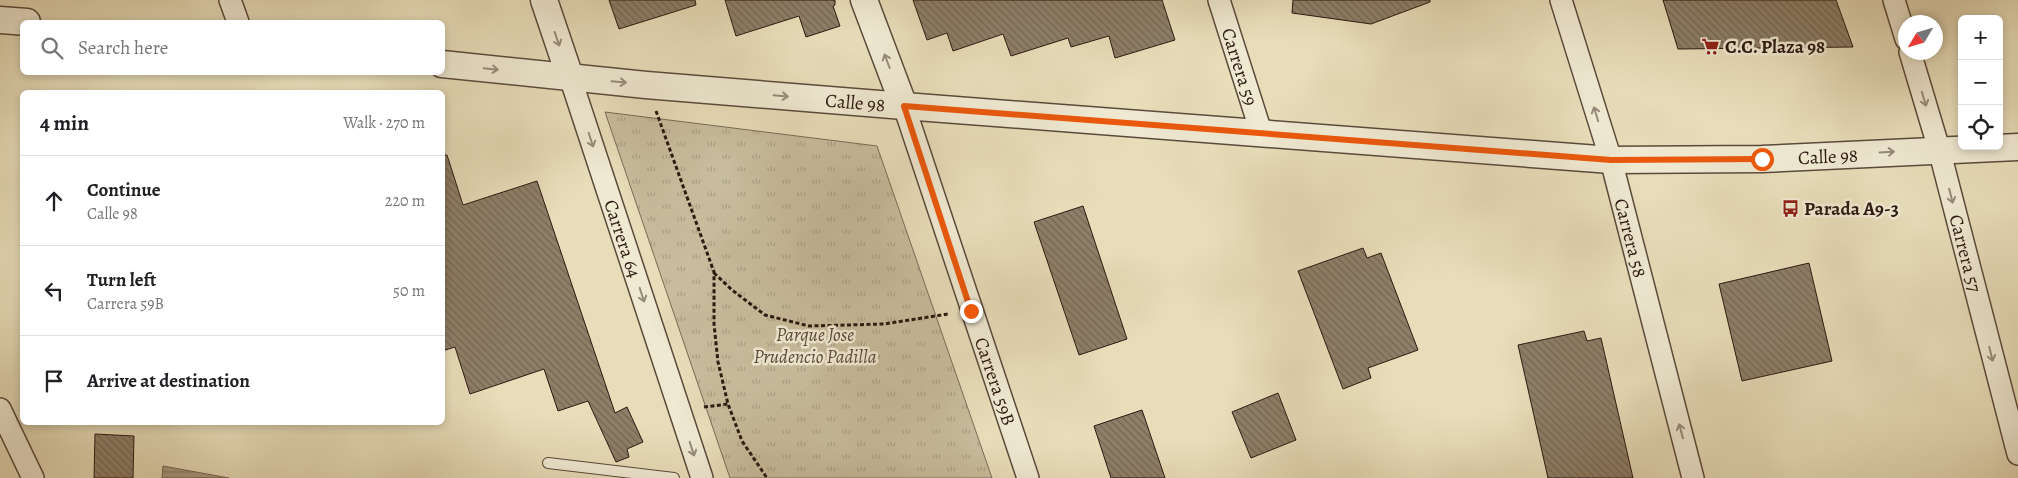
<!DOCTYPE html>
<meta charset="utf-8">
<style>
:root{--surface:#fff;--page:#f2f2f2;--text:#202124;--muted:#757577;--line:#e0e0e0}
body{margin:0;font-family:Alegreya,serif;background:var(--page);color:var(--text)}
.controls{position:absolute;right:15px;top:15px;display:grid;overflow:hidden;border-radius:8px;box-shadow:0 2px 8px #0003}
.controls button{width:45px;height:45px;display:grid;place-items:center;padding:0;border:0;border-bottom:1px solid var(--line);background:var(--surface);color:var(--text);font:25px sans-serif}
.compass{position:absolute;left:1898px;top:15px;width:45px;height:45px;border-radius:50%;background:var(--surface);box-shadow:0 2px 8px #0003;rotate:232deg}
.stop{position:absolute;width:15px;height:15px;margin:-11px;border:4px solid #ea580c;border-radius:50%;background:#fff}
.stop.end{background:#ea580c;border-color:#fff;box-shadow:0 1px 5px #0008}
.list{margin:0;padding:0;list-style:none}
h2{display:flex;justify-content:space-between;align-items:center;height:65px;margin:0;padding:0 20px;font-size:21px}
h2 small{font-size:16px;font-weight:400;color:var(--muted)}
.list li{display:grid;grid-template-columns:32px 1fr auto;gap:15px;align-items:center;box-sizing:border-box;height:90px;padding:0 20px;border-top:1px solid var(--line)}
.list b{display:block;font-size:19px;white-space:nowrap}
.list p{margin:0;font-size:16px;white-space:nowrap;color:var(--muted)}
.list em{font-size:16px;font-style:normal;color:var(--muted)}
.icon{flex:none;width:28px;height:28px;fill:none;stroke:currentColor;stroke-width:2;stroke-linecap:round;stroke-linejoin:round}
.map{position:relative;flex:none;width:2018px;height:478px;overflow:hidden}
.search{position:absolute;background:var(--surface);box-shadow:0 2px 8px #0003;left:20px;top:20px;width:425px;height:55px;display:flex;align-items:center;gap:12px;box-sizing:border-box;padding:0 18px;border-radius:8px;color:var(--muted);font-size:19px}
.panel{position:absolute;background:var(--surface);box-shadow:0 2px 8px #0003;left:20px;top:90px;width:425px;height:335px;border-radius:8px}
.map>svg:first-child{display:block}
.park{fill:url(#park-tufts);stroke:#7a6a56}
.water{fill:url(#water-rules);stroke:#766654}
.building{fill:url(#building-back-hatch);stroke:#2c1911}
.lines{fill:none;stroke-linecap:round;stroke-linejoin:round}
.service-casing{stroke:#5b4a3b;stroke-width:12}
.minor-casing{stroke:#5b4a3b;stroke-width:24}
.tertiary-casing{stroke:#5b4a3b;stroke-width:29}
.path{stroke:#2c1911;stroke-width:3;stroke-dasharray:4 2.5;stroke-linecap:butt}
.service{stroke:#efe9d2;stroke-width:10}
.minor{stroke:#efe9d2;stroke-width:21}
.tertiary{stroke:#efe9d2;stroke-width:26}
.oneway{stroke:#978b7b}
.route{stroke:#ea580c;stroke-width:6}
.labels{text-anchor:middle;stroke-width:5;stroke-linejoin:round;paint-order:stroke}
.poi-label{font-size:19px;font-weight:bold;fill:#2c1911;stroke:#efe9d2;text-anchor:start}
.street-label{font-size:19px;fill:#2c1911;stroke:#efe9d2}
.park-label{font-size:19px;font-style:italic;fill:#5a4a3b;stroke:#efe9d2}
</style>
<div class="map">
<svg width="2018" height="478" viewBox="0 0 2018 478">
<defs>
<pattern id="park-tufts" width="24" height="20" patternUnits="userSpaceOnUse" patternTransform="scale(1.25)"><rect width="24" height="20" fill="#c7bc9c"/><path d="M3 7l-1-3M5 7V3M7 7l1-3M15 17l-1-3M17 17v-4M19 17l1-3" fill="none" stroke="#aba185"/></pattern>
<pattern id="water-rules" width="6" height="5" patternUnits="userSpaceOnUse" patternTransform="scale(1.25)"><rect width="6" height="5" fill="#a79a80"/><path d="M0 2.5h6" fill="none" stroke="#887d67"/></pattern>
<pattern id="building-back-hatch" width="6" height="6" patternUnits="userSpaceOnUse" patternTransform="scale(1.25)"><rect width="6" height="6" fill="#8d7f68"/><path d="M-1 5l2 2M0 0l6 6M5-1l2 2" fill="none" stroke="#736754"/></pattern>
</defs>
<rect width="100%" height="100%" fill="#e7ddb9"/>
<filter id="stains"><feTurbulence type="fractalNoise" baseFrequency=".004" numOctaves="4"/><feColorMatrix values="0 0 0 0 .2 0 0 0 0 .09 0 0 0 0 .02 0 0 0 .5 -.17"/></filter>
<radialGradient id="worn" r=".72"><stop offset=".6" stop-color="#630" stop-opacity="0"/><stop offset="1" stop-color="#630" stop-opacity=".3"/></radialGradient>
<polygon class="park" points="605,112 877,146 992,478 730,478"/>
<polygon class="water" points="163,466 229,478 162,478"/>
<g class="building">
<polygon points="609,0 695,0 696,5 619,29"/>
<polygon points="725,0 835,0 835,5 833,6 840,26 806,37 799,16 736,36"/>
<polygon points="913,0 1162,0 1175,40 1115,58 1109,36 1071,47 1068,38 1011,56 1003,34 953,51 947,33 927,40"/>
<polygon points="1293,0 1430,0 1430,2 1371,24 1292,13"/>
<polygon points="1663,0 1836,0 1853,47 1678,49"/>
<polygon points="442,155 447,155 463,205 537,181 615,413 627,407 643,442 627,449 629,457 616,462 588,401 558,411 544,369 470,394 455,347 442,351"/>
<polygon points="1083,206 1127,339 1079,355 1034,222"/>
<polygon points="1363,248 1367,258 1381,253 1418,350 1368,368 1371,378 1343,389 1298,271"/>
<polygon points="1809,263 1832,361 1742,381 1719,284"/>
<polygon points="1584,331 1587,341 1601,338 1633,478 1548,478 1518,345"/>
<polygon points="1278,393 1296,440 1251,458 1232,412"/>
<polygon points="1142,410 1165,478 1111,478 1094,426"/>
<polygon points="95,434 134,436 133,478 94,478"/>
</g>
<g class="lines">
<defs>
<polyline id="service" points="548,463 674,478"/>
<g id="minor">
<polyline points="230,0 238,22"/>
<path id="s1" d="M 1219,0 L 1261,132"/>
<path id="s2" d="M 1561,0 L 1611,160 L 1693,478"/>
<polyline points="1894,0 1906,39"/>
<path id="s3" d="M 1910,52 L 1939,149 L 2018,454"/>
<path id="s4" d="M 570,77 L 702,478"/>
<path id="s5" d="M 904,106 L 1028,478"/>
<polyline points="0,409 33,478"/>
</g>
<g id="tertiary">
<polyline points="544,0 570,77"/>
<polyline points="864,0 904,106"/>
<polyline points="0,20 27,22"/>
<path id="s6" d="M 442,64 L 646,85 L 904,106 L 1611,160 L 1762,159 L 2018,147"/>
</g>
</defs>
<use href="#service" class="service-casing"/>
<use href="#minor" class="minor-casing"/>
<use href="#tertiary" class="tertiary-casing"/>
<g class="path">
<polyline points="656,111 714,272 714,324 718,362 728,404 742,441 767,478"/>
<polyline points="714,273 732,290 765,315 809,326 884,324 948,314"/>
<polyline points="704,407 728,404"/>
</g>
<use href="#service" class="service"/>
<use href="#minor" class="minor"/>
<use href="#tertiary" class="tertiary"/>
</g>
<defs><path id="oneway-shaft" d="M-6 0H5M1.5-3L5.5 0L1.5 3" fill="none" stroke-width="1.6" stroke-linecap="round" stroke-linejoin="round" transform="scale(1.25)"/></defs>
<g class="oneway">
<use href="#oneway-shaft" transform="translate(557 39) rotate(71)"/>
<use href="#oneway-shaft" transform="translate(887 61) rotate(-111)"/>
<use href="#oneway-shaft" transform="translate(491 69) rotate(6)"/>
<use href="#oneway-shaft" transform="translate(619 82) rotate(5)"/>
<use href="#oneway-shaft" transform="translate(781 96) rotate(5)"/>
<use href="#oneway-shaft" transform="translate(1924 99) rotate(73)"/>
<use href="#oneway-shaft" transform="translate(1596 114) rotate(-107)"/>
<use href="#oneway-shaft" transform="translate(591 140) rotate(72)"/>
<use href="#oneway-shaft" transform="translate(1887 152) rotate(-3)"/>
<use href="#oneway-shaft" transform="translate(1951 196) rotate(76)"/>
<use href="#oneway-shaft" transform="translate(642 295) rotate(72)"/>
<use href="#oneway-shaft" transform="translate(1991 354) rotate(76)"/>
<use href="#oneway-shaft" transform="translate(1681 431) rotate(-105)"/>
<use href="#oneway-shaft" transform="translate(692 449) rotate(72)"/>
</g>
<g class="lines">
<polyline class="route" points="971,311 904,106 1611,160 1762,159"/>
</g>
<defs>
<symbol id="supermarket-bare" viewBox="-9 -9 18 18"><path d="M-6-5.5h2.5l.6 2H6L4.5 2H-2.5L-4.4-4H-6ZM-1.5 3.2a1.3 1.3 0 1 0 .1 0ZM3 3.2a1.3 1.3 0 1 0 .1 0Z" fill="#8f2418" stroke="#efe9d2" stroke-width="2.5" paint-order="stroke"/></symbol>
<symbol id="bus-bare" viewBox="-9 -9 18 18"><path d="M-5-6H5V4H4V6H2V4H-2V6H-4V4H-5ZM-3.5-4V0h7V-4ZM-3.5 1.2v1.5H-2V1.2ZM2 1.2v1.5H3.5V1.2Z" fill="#8f2418" stroke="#efe9d2" stroke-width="2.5" paint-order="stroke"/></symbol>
</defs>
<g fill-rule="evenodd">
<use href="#supermarket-bare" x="1698" y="34" width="25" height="25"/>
<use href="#bus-bare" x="1778" y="196" width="25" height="25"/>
</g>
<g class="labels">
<g class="poi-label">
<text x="1725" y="53">C.C. Plaza 98</text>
<text x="1804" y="215">Parada A9-3</text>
</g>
<g class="street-label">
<text dy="7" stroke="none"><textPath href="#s1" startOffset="70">Carrera 59</textPath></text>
<text dy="7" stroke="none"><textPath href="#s6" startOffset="415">Calle 98</textPath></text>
<text dy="7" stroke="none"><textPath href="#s6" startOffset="1390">Calle 98</textPath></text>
<text dy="7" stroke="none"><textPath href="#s2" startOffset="248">Carrera 58</textPath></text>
<text dy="7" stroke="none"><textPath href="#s4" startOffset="170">Carrera 64</textPath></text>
<text dy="7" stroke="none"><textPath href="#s3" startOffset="209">Carrera 57</textPath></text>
<text dy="7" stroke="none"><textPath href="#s5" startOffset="290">Carrera 59B</textPath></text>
</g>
<g class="park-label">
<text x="815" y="341">Parque Jose<tspan x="815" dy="22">Prudencio Padilla</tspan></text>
</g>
</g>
<rect width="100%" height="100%" filter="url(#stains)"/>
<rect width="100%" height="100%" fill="url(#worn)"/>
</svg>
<div class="controls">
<button>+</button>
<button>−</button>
<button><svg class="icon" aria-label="locate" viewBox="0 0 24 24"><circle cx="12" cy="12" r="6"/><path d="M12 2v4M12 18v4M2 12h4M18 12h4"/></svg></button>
</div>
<svg class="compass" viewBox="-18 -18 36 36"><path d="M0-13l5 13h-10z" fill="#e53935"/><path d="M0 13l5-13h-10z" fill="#757577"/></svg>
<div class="stop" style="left:1762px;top:159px"></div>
<div class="stop end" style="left:971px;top:311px"></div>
<div class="search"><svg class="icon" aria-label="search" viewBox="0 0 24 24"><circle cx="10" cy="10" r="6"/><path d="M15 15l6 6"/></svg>Search here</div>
<section class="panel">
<h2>4 min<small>Walk · 270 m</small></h2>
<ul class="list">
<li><svg class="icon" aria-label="ahead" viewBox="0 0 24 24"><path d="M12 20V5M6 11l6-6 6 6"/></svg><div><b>Continue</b><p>Calle 98</p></div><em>220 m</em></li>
<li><svg class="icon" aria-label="left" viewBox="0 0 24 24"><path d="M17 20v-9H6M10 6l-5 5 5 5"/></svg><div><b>Turn left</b><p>Carrera 59B</p></div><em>50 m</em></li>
<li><svg class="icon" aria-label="arrive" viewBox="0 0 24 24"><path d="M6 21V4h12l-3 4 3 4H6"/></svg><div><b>Arrive at destination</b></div></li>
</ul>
</section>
</div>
